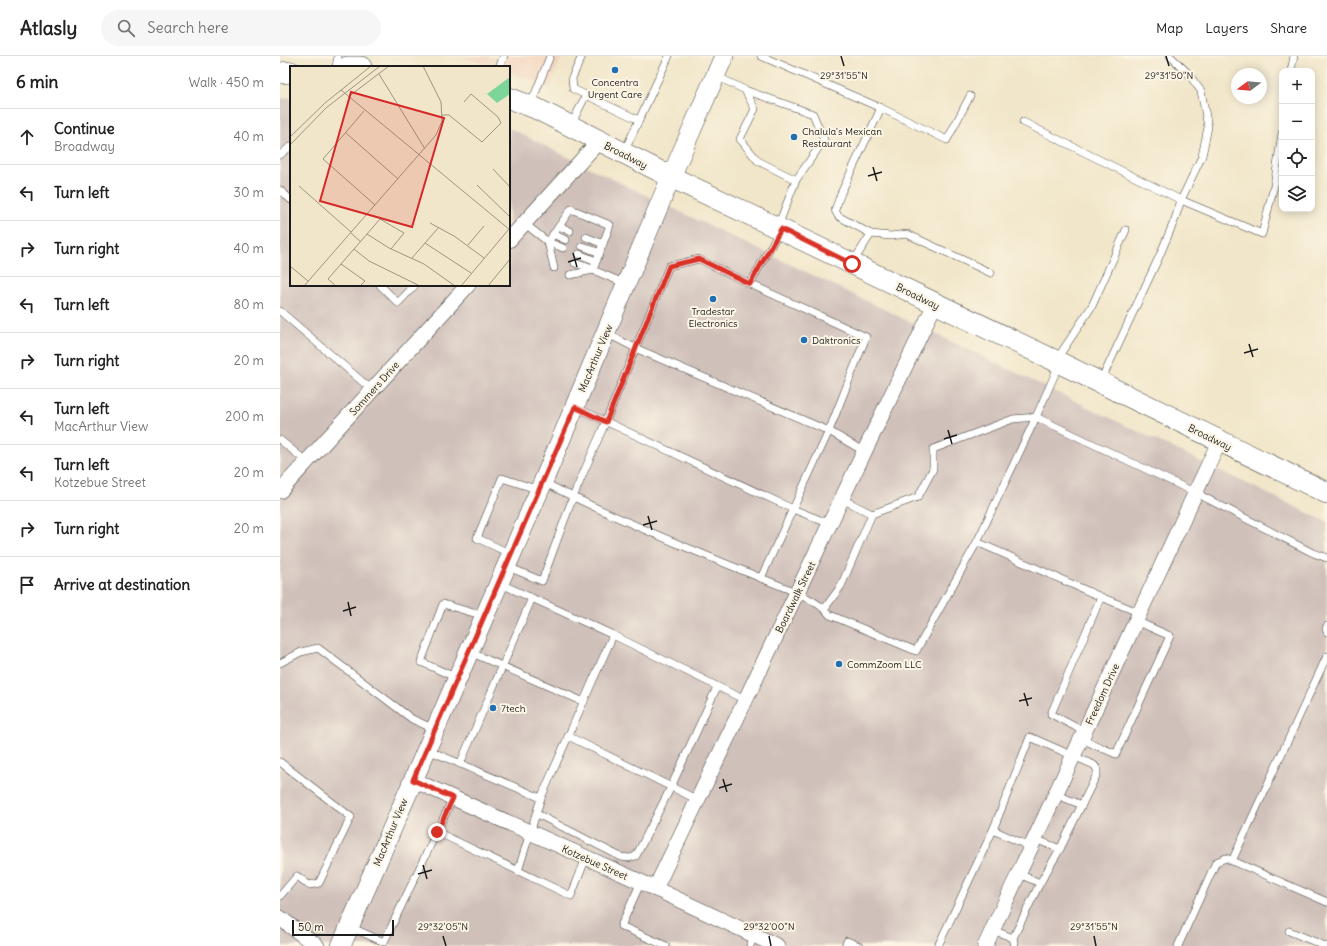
<!DOCTYPE html>
<meta charset="utf-8">
<style>
:root{--surface:#fff;--page:#f6f6f6;--text:#222;--muted:#767676;--line:#e0e0e0}
body{margin:0;font-family:Delius,sans-serif;background:var(--page);color:var(--text)}
.controls{position:absolute;right:12px;top:12px;display:grid;overflow:hidden;border-radius:8px;box-shadow:0 2px 10px #0003}
.controls button{width:36px;height:36px;display:grid;place-items:center;padding:0;border:0;border-bottom:1px solid var(--line);background:var(--surface);color:var(--text);font:20px sans-serif}
.compass{position:absolute;left:951px;top:12px;width:36px;height:36px;border-radius:50%;background:var(--surface);box-shadow:0 2px 10px #0003;rotate:254deg}
.scale{position:absolute;left:12px;bottom:10px;width:102px;box-sizing:border-box;padding-left:4px;border:2px solid #1c1c1c;border-top:0;font-size:11px;line-height:14px;white-space:nowrap;color:#1c1c1c;-webkit-text-stroke:3px #fcf5e5;paint-order:stroke}
.stop{position:absolute;width:12px;height:12px;margin:-9px;border:3px solid #d93025;border-radius:50%;background:#fff}
.stop.end{background:#d93025;border-color:#fff;box-shadow:0 1px 4px #0008}
.list{margin:0;padding:0;list-style:none}
h2{display:flex;justify-content:space-between;align-items:center;height:52px;margin:0;padding:0 16px;font-size:17px}
h2 small{font-size:13px;font-weight:400;color:var(--muted)}
.list li{display:grid;grid-template-columns:26px 1fr auto;gap:12px;align-items:center;box-sizing:border-box;height:56px;padding:0 16px;border-top:1px solid var(--line)}
.list b{display:block;font-size:15px;white-space:nowrap}
.list p{margin:0;font-size:13px;white-space:nowrap;color:var(--muted)}
.list em{font-size:13px;font-style:normal;color:var(--muted)}
.icon{flex:none;width:22px;height:22px;fill:none;stroke:currentColor;stroke-width:2;stroke-linecap:round;stroke-linejoin:round}
.map{position:relative;flex:none;width:1047px;height:890px;overflow:hidden}
header{display:flex;align-items:center;gap:24px;box-sizing:border-box;height:56px;padding:0 20px;background:var(--surface);border-bottom:1px solid var(--line)}
header strong{font-size:19px}
nav{display:flex;gap:22px;margin-inline-start:auto;font-size:14px}
.search{width:280px;height:36px;background:var(--page);display:flex;align-items:center;gap:10px;box-sizing:border-box;padding:0 14px;border-radius:22px;color:var(--muted);font-size:15px}
main{display:flex}
aside{flex:1;background:var(--surface)}
.map>svg:first-child{display:block}
.built{fill:#f2d4be}
.industrial{fill:#cfc0ba}
.lines{fill:none;stroke-linecap:round;stroke-linejoin:round}
.service-casing{stroke:#3c3a36;stroke-width:8}
.minor-casing{stroke:#3c3a36;stroke-width:16}
.tertiary-casing{stroke:#3c3a36;stroke-width:20}
.secondary-casing{stroke:#3c3a36;stroke-width:22}
.service{stroke:#fff;stroke-width:7}
.minor{stroke:#fff;stroke-width:15}
.tertiary{stroke:#fff;stroke-width:19}
.secondary{stroke:#fff;stroke-width:21}
.route{stroke:#d93025;stroke-width:5}
.ticks{fill:none;stroke:#1c1c1c;stroke-width:1.5}
.poi-dot{fill:#1f6fb2;stroke:#fcf5e5;stroke-width:1.5}
.labels{text-anchor:middle;stroke-width:4;stroke-linejoin:round;paint-order:stroke}
.poi-label{font-size:10px;fill:#1c1c1c;stroke:#fcf5e5;text-anchor:start}
.street-label{font-size:10px;fill:#1c1c1c;stroke:#fcf5e5}
.inset-road{fill:none;stroke:#9c9584;stroke-width:1}
.view{fill:#d62828;fill-opacity:0.15;stroke:#d62828;stroke-width:2}
.inset-edge{fill:none;stroke:#1c1c1c;stroke-width:2}
.ticks-label{font-size:10px;text-anchor:middle;fill:#1c1c1c;stroke:#fcf5e5;stroke-width:4;stroke-linejoin:round;paint-order:stroke}
</style>
<header>
<strong>Atlasly</strong>
<div class="search"><svg class="icon" aria-label="search" viewBox="0 0 24 24"><circle cx="10" cy="10" r="6"/><path d="M15 15l6 6"/></svg>Search here</div>
<nav><a>Map</a><a>Layers</a><a>Share</a></nav>
</header>
<main>
<aside>
<h2>6 min<small>Walk · 450 m</small></h2>
<ul class="list">
<li><svg class="icon" aria-label="ahead" viewBox="0 0 24 24"><path d="M12 20V5M6 11l6-6 6 6"/></svg><div><b>Continue</b><p>Broadway</p></div><em>40 m</em></li>
<li><svg class="icon" aria-label="left" viewBox="0 0 24 24"><path d="M17 20v-9H6M10 6l-5 5 5 5"/></svg><div><b>Turn left</b></div><em>30 m</em></li>
<li><svg class="icon" aria-label="right" viewBox="0 0 24 24"><path d="M7 20v-9h11M14 6l5 5-5 5"/></svg><div><b>Turn right</b></div><em>40 m</em></li>
<li><svg class="icon" aria-label="left" viewBox="0 0 24 24"><path d="M17 20v-9H6M10 6l-5 5 5 5"/></svg><div><b>Turn left</b></div><em>80 m</em></li>
<li><svg class="icon" aria-label="right" viewBox="0 0 24 24"><path d="M7 20v-9h11M14 6l5 5-5 5"/></svg><div><b>Turn right</b></div><em>20 m</em></li>
<li><svg class="icon" aria-label="left" viewBox="0 0 24 24"><path d="M17 20v-9H6M10 6l-5 5 5 5"/></svg><div><b>Turn left</b><p>MacArthur View</p></div><em>200 m</em></li>
<li><svg class="icon" aria-label="left" viewBox="0 0 24 24"><path d="M17 20v-9H6M10 6l-5 5 5 5"/></svg><div><b>Turn left</b><p>Kotzebue Street</p></div><em>20 m</em></li>
<li><svg class="icon" aria-label="right" viewBox="0 0 24 24"><path d="M7 20v-9h11M14 6l5 5-5 5"/></svg><div><b>Turn right</b></div><em>20 m</em></li>
<li><svg class="icon" aria-label="arrive" viewBox="0 0 24 24"><path d="M6 21V4h12l-3 4 3 4H6"/></svg><div><b>Arrive at destination</b></div></li>
</ul>
</aside>
<div class="map">
<svg width="1047" height="890" viewBox="0 0 1047 890">
<rect width="100%" height="100%" fill="#fcf5e5"/>
<filter id="ink" filterUnits="userSpaceOnUse"><feTurbulence type="fractalNoise" baseFrequency=".025" numOctaves="2"/><feDisplacementMap in="SourceGraphic" scale="8" xChannelSelector="R" yChannelSelector="G"/><feConvolveMatrix kernelMatrix="1 2 1 2 8 2 1 2 1" color-interpolation-filters="sRGB"/></filter>
<filter id="wash" filterUnits="userSpaceOnUse"><feTurbulence type="fractalNoise" baseFrequency=".012" numOctaves="4" result="noise"/><feDisplacementMap in="SourceGraphic" scale="16" xChannelSelector="R" yChannelSelector="G"/><feGaussianBlur stdDeviation="0.9" result="paint"/><feColorMatrix in="noise" values="0 0 0 0 0 0 0 0 0 0 0 0 0 0 0 0 0 1.4 0 .05"/><feComposite in="paint" operator="in"/></filter>
<g filter="url(#wash)">
<rect width="100%" height="100%" fill="#f1e6c9"/>
<polygon class="built" points="177,0 282,0 270,31 229,16 229,11 217,11"/>
<polygon class="industrial" points="11,41 11,229 229,229 229,72 328,121 1047,466 1047,890 0,890 0,43"/>
</g>
<g filter="url(#ink)">
<g class="lines">
<defs>
<g id="service">
<polyline points="302,0 292,22 293,33 359,64"/>
<polyline points="481,0 601,52"/>
<polyline points="56,11 58,0"/>
<polyline points="219,11 224,0"/>
<polyline points="1011,15 1014,0"/>
<polyline points="436,20 465,34 475,53 460,83 478,105 516,124 498,170"/>
<polyline points="465,34 533,58 544,84 516,124"/>
<polyline points="251,48 270,0"/>
<polyline points="743,66 901,144 982,178 994,130 1002,77"/>
<polyline points="291,69 306,39"/>
<polyline points="344,96 389,0"/>
<polyline points="0,99 11,90"/>
<polyline points="0,134 11,144"/>
<polyline points="244,167 268,186 291,153 330,169 313,214 346,228"/>
<polyline points="279,170 290,175"/>
<polyline points="273,178 286,184"/>
<polyline points="591,178 558,160 555,154 561,137 601,52 667,84 690,40"/>
<polyline points="306,181 323,188"/>
<polyline points="268,186 274,212"/>
<polyline points="268,186 283,192"/>
<polyline points="302,190 320,197"/>
<polyline points="299,198 316,205"/>
<polyline points="573,206 591,178 611,180 627,178 711,217"/>
<polyline points="295,207 313,213"/>
<polyline points="290,219 313,214"/>
<path d="M 470,228 L 586,281 L 549,375 L 481,522 C 502,531 535,541 550,559 L 636,595 L 697,486"/>
<polyline points="100,229 118,247 135,229"/>
<polyline points="0,255 92,334"/>
<polyline points="326,277 355,292 549,375 585,396"/>
<polyline points="777,303 812,250 846,174"/>
<polyline points="779,309 756,361 697,486 821,541"/>
<polyline points="821,325 879,201 895,163 901,144 922,100 928,71 921,35 907,16 890,0"/>
<polyline points="295,351 513,453 550,468"/>
<polyline points="0,384 27,406"/>
<path d="M 263,426 C 334,462 407,492 481,522"/>
<polyline points="592,458 638,441 653,413 653,393 733,363 756,361 916,437 1033,497 1047,502"/>
<polyline points="231,498 197,482 222,422 259,434"/>
<polyline points="228,511 262,525 293,441 326,365 389,210 419,203 470,228 500,174"/>
<polyline points="545,552 561,530 592,458 562,443"/>
<polyline points="1047,570 1046,573 1047,576"/>
<polyline points="333,579 465,644"/>
<polyline points="190,596 304,646"/>
<polyline points="0,607 21,596 38,592 132,663 154,673"/>
<polyline points="177,622 141,606 163,548 204,560"/>
<polyline points="805,676 771,658 821,541 860,557"/>
<polyline points="288,680 418,744"/>
<polyline points="801,683 836,698 890,580 856,565"/>
<polyline points="148,694 261,742 333,579 219,527"/>
<polyline points="0,706 71,761 39,827 29,829 17,820 0,840"/>
<polyline points="180,708 252,542"/>
<polyline points="775,738 802,749"/>
<polyline points="257,758 341,801 349,802 356,800 391,731 437,631"/>
<polyline points="713,774 750,681 814,709 817,713 817,718 780,793 755,783"/>
<polyline points="157,776 291,840 306,802"/>
<polyline points="952,805 1047,600"/>
<polyline points="238,815 261,742"/>
<polyline points="361,826 341,870 386,890"/>
<polyline points="760,827 780,793"/>
<polyline points="70,871 104,886 173,742"/>
<polyline points="713,874 733,882 760,827 739,818"/>
<polyline points="1009,875 1045,890"/>
<polyline points="733,882 735,890"/>
<polyline points="470,890 474,880"/>
<polyline points="565,890 567,885 579,890"/>
<polyline points="658,890 713,774 751,791"/>
<polyline points="898,890 936,806 946,802 1047,846"/>
</g>
<g id="minor">
<polyline points="229,184 319,85"/>
<polyline points="0,435 188,229"/>
<polyline points="133,724 361,826 497,890"/>
<polyline points="375,833 655,248"/>
<polyline points="0,862 37,890"/>
<polyline points="705,890 939,386"/>
</g>
<polyline id="tertiary" points="61,890 263,426 391,121 444,0"/>
<g id="secondary">
<polyline points="67,11 81,11"/>
<polyline points="0,17 11,16"/>
<polyline points="229,42 255,52 391,121 780,307 1047,437"/>
</g>
</defs>
<use href="#service" class="service-casing"/>
<use href="#minor" class="minor-casing"/>
<use href="#tertiary" class="tertiary-casing"/>
<use href="#secondary" class="secondary-casing"/>
<use href="#service" class="service"/>
<use href="#minor" class="minor"/>
<use href="#tertiary" class="tertiary"/>
<use href="#secondary" class="secondary"/>
</g>
</g>
<g class="lines" filter="url(#ink)">
<polyline class="route" points="157,776 173,742 133,724 295,351 326,366 389,210 419,203 470,228 501,173 572,208"/>
</g>
<path class="ticks" d="M 561,0 L 564,10M 886,0 L 889,10M 593,111 L 597,125M 588,120 L 602,116M 293,197 L 297,211M 288,206 L 301,202M 969,288 L 973,301M 964,297 L 978,293M 668,374 L 672,388M 664,383 L 677,379M 368,460 L 372,474M 363,469 L 377,465M 68,546 L 71,560M 63,555 L 76,551M 744,637 L 748,650M 739,645 L 752,642M 443,723 L 447,736M 439,732 L 452,728M 143,809 L 147,823M 138,818 L 152,814M 163,880 L 166,890M 489,880 L 491,890M 814,880 L 816,890"/>
<g class="poi-dot">
<circle cx="335" cy="14" r="4"/>
<circle cx="514" cy="81" r="4"/>
<circle cx="433" cy="243" r="4"/>
<circle cx="524" cy="284" r="4"/>
<circle cx="559" cy="608" r="4"/>
<circle cx="213" cy="652" r="4"/>
</g>
<g class="labels">
<g class="poi-label">
<text x="335" y="30" text-anchor="middle">Concentra<tspan x="335" dy="12">Urgent Care</tspan></text>
<text x="522" y="79">Chalula's Mexican<tspan x="522" dy="12">Restaurant</tspan></text>
<text x="433" y="259" text-anchor="middle">Tradestar<tspan x="433" dy="12">Electronics</tspan></text>
<text x="532" y="288">Daktronics</text>
<text x="567" y="612">CommZoom LLC</text>
<text x="221" y="656">7tech</text>
</g>
<g class="street-label">
<text transform="translate(346 99) rotate(27)" y="4">Broadway</text>
<text transform="translate(638 240) rotate(26)" y="4">Broadway</text>
<text transform="translate(315 302) rotate(-67)" y="4">MacArthur View</text>
<text transform="translate(94 332) rotate(-48)" y="4">Sommers Drive</text>
<text transform="translate(930 381) rotate(26)" y="4">Broadway</text>
<text transform="translate(515 541) rotate(-64)" y="4">Boardwalk Street</text>
<text transform="translate(822 638) rotate(-65)" y="4">Freedom Drive</text>
<text transform="translate(110 776) rotate(-67)" y="4">MacArthur View</text>
<text transform="translate(315 806) rotate(24)" y="4">Kotzebue Street</text>
</g>
</g>
<g transform="translate(10 10)">
<rect width="220" height="220" fill="#f1e6c9"/>
<path d="M 220,11 L 220,28 L 207,37 L 197,28 Z" fill="#7ed599"/>
<path class="inset-road" d="M 89,8 L 135,83M 51,24 L 220,164M 58,31 L 99,0M 174,36 L 181,28 L 208,51 L 211,57M 74,45 L 33,93 L 85,139M 152,49 L 159,49 L 192,76 L 211,57M 56,67 L 108,113M 0,71 L 35,37 L 81,0M 0,79 L 36,42 L 90,0M 203,103 L 220,121M 187,119 L 219,150M 9,120 L 61,166M 140,157 L 164,170 L 194,192M 61,167 L 71,176M 77,168 L 99,182 L 134,198 L 165,220M 135,177 L 181,207M 178,179 L 194,160M 64,183 L 79,195 L 130,220M 122,192 L 149,161M 51,198 L 75,215 L 70,220M 0,200 L 18,215M 14,220 L 146,69 L 152,55 L 151,36 L 133,0M 46,220 L 38,213 L 90,153 L 114,167 L 101,183M 171,220 L 219,163M 198,220 L 220,193"/>
<path class="view" d="M 61,26 L 154,52 L 122,161 L 30,135 Z"/>
<rect width="220" height="220" class="inset-edge"/>
</g>
<g class="ticks-label">
<text x="564" y="23">29°31'55"N</text>
<text x="889" y="23">29°31'50"N</text>
<text x="163" y="874">29°32'05"N</text>
<text x="489" y="874">29°32'00"N</text>
<text x="814" y="874">29°31'55"N</text>
</g>
</svg>
<div class="controls">
<button>+</button>
<button>−</button>
<button><svg class="icon" aria-label="locate" viewBox="0 0 24 24"><circle cx="12" cy="12" r="6"/><path d="M12 2v4M12 18v4M2 12h4M18 12h4"/></svg></button>
<button><svg class="icon" aria-label="layers" viewBox="0 0 24 24"><path d="M12 4l9 5-9 5-9-5zM3 14l9 5 9-5"/></svg></button>
</div>
<svg class="compass" viewBox="-18 -18 36 36"><path d="M0-13l5 13h-10z" fill="#e53935"/><path d="M0 13l5-13h-10z" fill="#767676"/></svg>
<div class="scale">50 m</div>
<div class="stop" style="left:572px;top:208px"></div>
<div class="stop end" style="left:157px;top:776px"></div>
</div>
</main>
